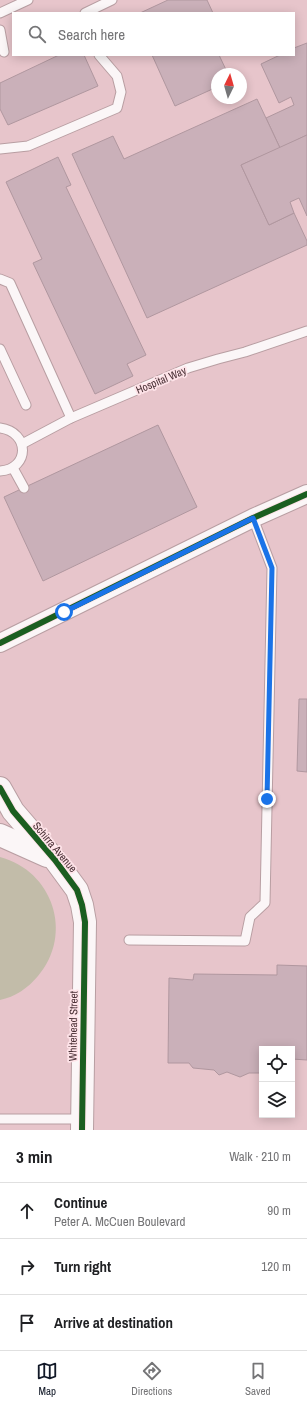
<!DOCTYPE html>
<meta charset="utf-8">
<style>
:root{--surface:#fff;--page:#f2f2f2;--text:#202124;--muted:#757577;--line:#e0e0e0;--accent:#111827}
body{margin:0;font-family:"Archivo Narrow",sans-serif;background:var(--page);color:var(--text)}
.controls{position:absolute;right:12px;bottom:12px;display:grid;overflow:hidden;border-radius:0px;box-shadow:0 2px 10px #0003}
.controls button{width:36px;height:36px;display:grid;place-items:center;padding:0;border:0;border-bottom:1px solid var(--line);background:var(--surface);color:var(--text);font:20px sans-serif}
.compass{position:absolute;left:211px;top:68px;width:36px;height:36px;border-radius:50%;background:var(--surface);box-shadow:0 2px 10px #0003;rotate:5deg}
.stop{position:absolute;width:12px;height:12px;margin:-9px;border:3px solid #1a73e8;border-radius:50%;background:#fff}
.stop.end{background:#1a73e8;border-color:#fff;box-shadow:0 1px 4px #0008}
.list{margin:0;padding:0;list-style:none}
h2{display:flex;justify-content:space-between;align-items:center;height:52px;margin:0;padding:0 16px;font-size:17px}
h2 small{font-size:13px;font-weight:400;color:var(--muted)}
.list li{display:grid;grid-template-columns:26px 1fr auto;gap:12px;align-items:center;box-sizing:border-box;height:56px;padding:0 16px;border-top:1px solid var(--line)}
.list b{display:block;font-size:15px;white-space:nowrap}
.list p{margin:0;font-size:13px;white-space:nowrap;color:var(--muted)}
.list em{font-size:13px;font-style:normal;color:var(--muted)}
.icon{flex:none;width:22px;height:22px;fill:none;stroke:currentColor;stroke-width:2;stroke-linecap:round;stroke-linejoin:round}
.map{position:relative;flex:none;width:307px;height:1130px;overflow:hidden}
.search{position:absolute;background:var(--surface);box-shadow:0 2px 10px #0003;left:12px;right:12px;top:12px;height:44px;display:flex;align-items:center;gap:10px;box-sizing:border-box;padding:0 14px;border-radius:0px;color:var(--muted);font-size:15px}
.sheet{height:220px;background:var(--surface)}
nav{display:flex;justify-content:space-around;align-items:center;box-sizing:border-box;height:56px;border-top:1px solid var(--line);background:var(--surface);font-size:11px;color:var(--muted)}
nav a{display:grid;justify-items:center;gap:2px}
nav .on{color:var(--accent)}
.map>svg:first-child{display:block}
.green{fill:#c2bca9}
.building{fill:#cab0b9;stroke:#b0979f}
.lines{fill:none;stroke-linecap:round;stroke-linejoin:round}
.lane-casing{stroke:#b89ea2;stroke-width:11}
.street-casing{stroke:#b89ea2;stroke-width:20}
.secondary-casing{stroke:#b89ea2;stroke-width:24}
.lane{stroke:#fbf6f7;stroke-width:9}
.street{stroke:#fbf6f7;stroke-width:18}
.secondary{stroke:#fbf6f7;stroke-width:22}
.cycleway-casing{stroke:#fee3e8;stroke-width:8}
.cycleway{stroke:#1b5e20;stroke-width:6}
.route{stroke:#1a73e8;stroke-width:5}
.labels{text-anchor:middle;stroke-width:3.5;stroke-linejoin:round;paint-order:stroke}
.street-label{font-size:11px;fill:#4a3136;stroke:#fee3e8}
</style>
<div class="map">
<svg width="307" height="1130" viewBox="0 0 307 1130">
<rect width="100%" height="100%" fill="#e7c5cb"/>
<path class="green" d="M 0,857 C 53,871 74,934 38,976 C 28,988 15,997 0,1000 Z"/>
<g class="building">
<polygon points="168,0 207,0 213,13 140,13"/>
<polygon points="307,43 307,135 280,148 266,118 294,105 291,97 279,103 261,64 280,55 294,55 294,48"/>
<polygon points="59,55 84,55 98,86 8,125 0,109 0,83"/>
<polygon points="152,55 219,55 228,74 217,74 217,87 175,106"/>
<polygon points="257,99 280,148 241,165 269,225 294,213 307,241 307,245 147,318 72,154 113,136 124,159"/>
<polygon points="307,135 307,216 299,198 290,202 294,213 269,225 241,165"/>
<polygon points="58,157 71,185 66,187 146,355 127,364 133,376 95,394 33,263 42,259 6,182"/>
<polygon points="158,425 197,507 43,581 4,497"/>
<polygon points="299,699 307,699 307,772 297,771"/>
<polygon points="277,965 307,966 307,1060 292,1059 292,1049 262,1049 262,1073 249,1073 240,1077 227,1072 219,1075 214,1070 193,1068 189,1063 168,1063 169,978 193,980 194,974 277,975"/>
</g>
<g class="lines">
<defs>
<g id="lane">
<polyline points="0,13 28,0"/>
<polyline points="85,13 112,0"/>
<polyline points="0,30 4,52"/>
<polyline points="0,149 28,146 117,108 121,92 117,76 99,55"/>
<polyline points="0,279 10,283 71,418"/>
<polyline points="0,349 26,405"/>
<path d="M 0,428 C 30,432 30,469 0,471"/>
<polyline points="22,444 71,418 188,368 218,359 245,352 307,331"/>
<polyline points="13,468 24,488"/>
<polyline points="129,940 245,941 250,917 265,903 272,568 253,518"/>
<polyline points="0,1119 82,1119"/>
</g>
<polyline id="street" points="0,643 253,518 307,494"/>
<g id="secondary">
<polyline points="0,788 13,811 55,860 77,890 82,905 85,922 82,1130"/>
<polyline points="0,835 47,856"/>
</g>
</defs>
<use href="#lane" class="lane-casing"/>
<use href="#street" class="street-casing"/>
<use href="#secondary" class="secondary-casing"/>
<use href="#lane" class="lane"/>
<use href="#street" class="street"/>
<use href="#secondary" class="secondary"/>
<defs>
<g id="cycleway">
<polyline points="0,643 253,518 307,494"/>
<polyline points="0,788 13,811 55,860 77,890 82,905 85,922 82,1130"/>
</g>
</defs>
<use href="#cycleway" class="cycleway-casing"/>
<use href="#cycleway" class="cycleway"/>
</g>
<g class="lines">
<polyline class="route" points="64,612 253,518 272,568 267,799"/>
</g>
<g class="labels">
<g class="street-label">
<text transform="translate(161 380) rotate(-23)" y="4">Hospital Way</text>
<text transform="translate(55 847) rotate(50)" y="4">Schirra Avenue</text>
<text transform="translate(73 1026) rotate(-89)" y="4">Whitehead Street</text>
</g>
</g>
</svg>
<div class="controls">
<button><svg class="icon" aria-label="locate" viewBox="0 0 24 24"><circle cx="12" cy="12" r="6"/><path d="M12 2v4M12 18v4M2 12h4M18 12h4"/></svg></button>
<button><svg class="icon" aria-label="layers" viewBox="0 0 24 24"><path d="M12 4l9 5-9 5-9-5zM3 14l9 5 9-5"/></svg></button>
</div>
<svg class="compass" viewBox="-18 -18 36 36"><path d="M0-13l5 13h-10z" fill="#e53935"/><path d="M0 13l5-13h-10z" fill="#757577"/></svg>
<div class="stop" style="left:64px;top:612px"></div>
<div class="stop end" style="left:267px;top:799px"></div>
<div class="search"><svg class="icon" aria-label="search" viewBox="0 0 24 24"><circle cx="10" cy="10" r="6"/><path d="M15 15l6 6"/></svg>Search here</div>
</div>
<section class="sheet">
<h2>3 min<small>Walk · 210 m</small></h2>
<ul class="list">
<li><svg class="icon" aria-label="ahead" viewBox="0 0 24 24"><path d="M12 20V5M6 11l6-6 6 6"/></svg><div><b>Continue</b><p>Peter A. McCuen Boulevard</p></div><em>90 m</em></li>
<li><svg class="icon" aria-label="right" viewBox="0 0 24 24"><path d="M7 20v-9h11M14 6l5 5-5 5"/></svg><div><b>Turn right</b></div><em>120 m</em></li>
<li><svg class="icon" aria-label="arrive" viewBox="0 0 24 24"><path d="M6 21V4h12l-3 4 3 4H6"/></svg><div><b>Arrive at destination</b></div></li>
</ul>
</section>
<nav>
<a class="on"><svg class="icon" aria-label="map" viewBox="0 0 24 24"><path d="M3 6l6-2 6 2 6-2v14l-6 2-6-2-6 2zM9 4v14M15 6v14"/></svg>Map</a>
<a><svg class="icon" aria-label="directions" viewBox="0 0 24 24"><path d="M12 3l9 9-9 9-9-9zM9 14v-3h6M13 9l2 2-2 2"/></svg>Directions</a>
<a><svg class="icon" aria-label="saved" viewBox="0 0 24 24"><path d="M7 4h10v16l-5-4-5 4z"/></svg>Saved</a>
</nav>
